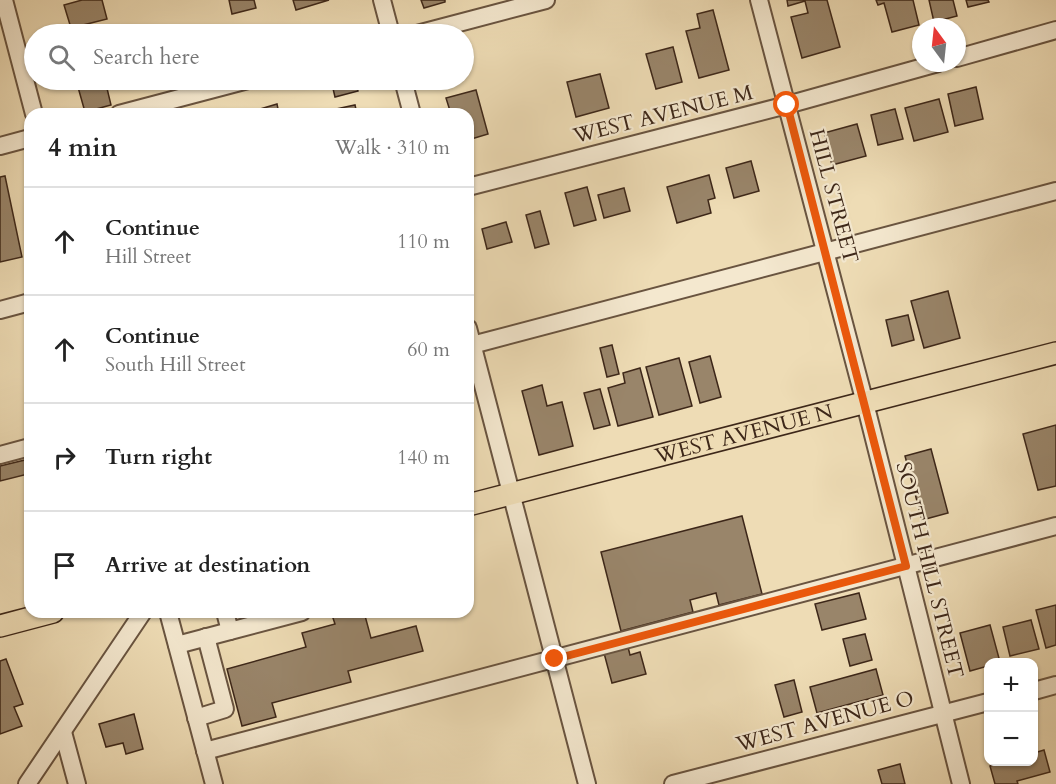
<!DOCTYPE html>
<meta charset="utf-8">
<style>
:root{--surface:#fff;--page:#f2f2f2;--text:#222;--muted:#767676;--line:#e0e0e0}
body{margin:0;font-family:Cardo,serif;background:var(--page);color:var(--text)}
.controls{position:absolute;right:18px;bottom:18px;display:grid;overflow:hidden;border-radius:12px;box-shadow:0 2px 4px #0004}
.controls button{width:54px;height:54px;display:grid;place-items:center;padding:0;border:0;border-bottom:2px solid var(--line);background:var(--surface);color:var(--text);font:30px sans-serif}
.compass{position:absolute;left:912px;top:18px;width:54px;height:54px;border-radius:50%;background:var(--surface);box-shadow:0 2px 4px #0004;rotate:345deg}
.stop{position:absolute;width:18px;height:18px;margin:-14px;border:4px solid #ea580c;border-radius:50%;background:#fff}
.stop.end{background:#ea580c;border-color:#fff;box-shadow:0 2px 6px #0008}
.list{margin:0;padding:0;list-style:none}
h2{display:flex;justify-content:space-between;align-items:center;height:78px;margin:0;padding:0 24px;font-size:26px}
h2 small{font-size:20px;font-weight:400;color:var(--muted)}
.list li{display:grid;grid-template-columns:39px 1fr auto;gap:18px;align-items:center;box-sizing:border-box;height:108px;padding:0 24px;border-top:2px solid var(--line)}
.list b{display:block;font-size:22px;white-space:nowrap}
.list p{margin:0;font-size:20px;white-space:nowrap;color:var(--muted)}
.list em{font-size:20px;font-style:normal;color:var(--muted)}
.icon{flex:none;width:33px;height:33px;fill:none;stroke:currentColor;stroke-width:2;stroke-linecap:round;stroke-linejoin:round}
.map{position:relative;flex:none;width:1056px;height:784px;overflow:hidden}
.search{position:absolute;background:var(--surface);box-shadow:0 2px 4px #0004;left:24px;top:24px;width:450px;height:66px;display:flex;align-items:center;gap:15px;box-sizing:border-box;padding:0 21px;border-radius:33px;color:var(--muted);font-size:22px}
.panel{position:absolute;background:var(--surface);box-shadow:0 2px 4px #0004;left:24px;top:108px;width:450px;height:510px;border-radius:18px}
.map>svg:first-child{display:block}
.building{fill:#99856a;stroke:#3d2719;stroke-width:1.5}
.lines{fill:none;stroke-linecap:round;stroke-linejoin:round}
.minor-casing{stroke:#695440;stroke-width:20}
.major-casing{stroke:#3d2719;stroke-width:24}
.minor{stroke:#f4e8cf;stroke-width:16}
.major{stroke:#eedcb5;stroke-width:21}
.route{stroke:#ea580c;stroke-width:8}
.labels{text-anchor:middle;stroke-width:4.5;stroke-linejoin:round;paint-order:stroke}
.street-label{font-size:21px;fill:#3d2719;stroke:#f4e8cf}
</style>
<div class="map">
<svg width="1056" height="784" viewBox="0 0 1056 784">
<rect width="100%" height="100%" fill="#eedcb5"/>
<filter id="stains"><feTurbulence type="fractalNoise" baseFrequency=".00333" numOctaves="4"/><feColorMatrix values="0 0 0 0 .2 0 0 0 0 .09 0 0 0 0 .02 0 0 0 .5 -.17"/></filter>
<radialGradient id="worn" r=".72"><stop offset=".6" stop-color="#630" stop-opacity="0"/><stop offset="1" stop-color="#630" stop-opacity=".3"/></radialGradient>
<g class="building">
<polygon points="82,0 102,0 107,19 71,28 64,5"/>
<polygon points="229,0 254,0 256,8 232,14"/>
<polygon points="293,0 329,0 296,10"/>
<polygon points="421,0 445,0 445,2 424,8"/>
<polygon points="787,0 827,0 840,47 802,58 791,17 808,13 805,1 788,6"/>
<polygon points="876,0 913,0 919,25 892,32 884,3 878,5"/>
<polygon points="929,0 953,0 957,16 934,22"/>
<polygon points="966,0 988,0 989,2 968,7"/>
<polygon points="713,10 729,70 699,78 686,31 700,28 697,14"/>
<polygon points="673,47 682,82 656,89 646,54"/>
<polygon points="600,74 609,108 576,117 567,82"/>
<polygon points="76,80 105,80 111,105 85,112"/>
<polygon points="331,80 355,80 358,91 335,97"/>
<polygon points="976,87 983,119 955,126 948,94"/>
<polygon points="476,90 488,134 468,140 468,114 451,114 446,98"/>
<polygon points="939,99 948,132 914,141 905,108"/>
<polygon points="277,104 279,114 247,114 247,113"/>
<polygon points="355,105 357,114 331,114 331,110"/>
<polygon points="895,109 903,139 878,145 871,115"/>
<polygon points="857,124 866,156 832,165 824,133"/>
<polygon points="751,161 759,191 734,198 726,168"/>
<polygon points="709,175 715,198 708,200 711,213 677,223 667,187"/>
<polygon points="5,176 22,257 0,262 0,177"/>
<polygon points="587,187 596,220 574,226 565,193"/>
<polygon points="624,188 630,211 604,218 598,195"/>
<polygon points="540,211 549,244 535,248 526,215"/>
<polygon points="506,222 512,242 487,249 482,229"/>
<polygon points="948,291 960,338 924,348 911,301"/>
<polygon points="908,315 914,340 892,346 886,320"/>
<polygon points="612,345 619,374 607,377 600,348"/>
<polygon points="710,356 721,397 700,403 689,362"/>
<polygon points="679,358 692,406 659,415 646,367"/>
<polygon points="640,368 653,417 618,426 608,388 625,383 623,373"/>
<polygon points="542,385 547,406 562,402 573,446 539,455 522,391"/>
<polygon points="600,389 610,425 594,429 584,393"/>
<polygon points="1056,425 1056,486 1038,490 1023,434"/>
<polygon points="931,449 948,513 922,520 905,456"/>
<polygon points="25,460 28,474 0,481 0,466"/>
<polygon points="742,516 762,594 719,605 716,593 690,600 693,612 621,631 601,552"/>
<polygon points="859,593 866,619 822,630 815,604"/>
<polygon points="1056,605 1056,645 1046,648 1036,610"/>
<polygon points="331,612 364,612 371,638 416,626 423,651 348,671 351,682 272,703 276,717 242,726 227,669 306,647 302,633 335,624"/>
<polygon points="1031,620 1039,649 1010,656 1003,627"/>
<polygon points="990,625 1000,662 988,662 988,666 970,671 960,633"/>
<polygon points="865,634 872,660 850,666 843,639"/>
<polygon points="628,647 630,655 640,652 646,674 612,683 604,653"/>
<polygon points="6,659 23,704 14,707 22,726 0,734 0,661"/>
<polygon points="876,669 883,695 817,713 810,687"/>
<polygon points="794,680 802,712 784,717 775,685"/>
<polygon points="134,714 143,749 126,754 123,743 106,747 99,724"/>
<polygon points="1044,750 1050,772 1017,781 1018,784 995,784 990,766 1005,762 1034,762 1034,753"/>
<polygon points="900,764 905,784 882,784 878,770"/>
</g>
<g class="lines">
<defs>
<g id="minor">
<polyline points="4,0 34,114"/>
<polyline points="382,0 391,34"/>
<polyline points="759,0 865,403 961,784"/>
<polyline points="417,34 546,0"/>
<polyline points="957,58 1056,30"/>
<polyline points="403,80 412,114"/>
<polyline points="119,114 248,80"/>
<polyline points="0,146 30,138"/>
<polyline points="468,187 787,105 938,63"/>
<polyline points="0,310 30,302"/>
<polyline points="468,328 587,784"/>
<polyline points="472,345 1056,191"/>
<polyline points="0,455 30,447"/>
<polyline points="168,612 214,784"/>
<polyline points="225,612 230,631 302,612"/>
<polyline points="177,645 230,631"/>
<polyline points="1034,691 1056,685"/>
<polyline points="196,718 225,709 206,637"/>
<polyline points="63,732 77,784"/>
<polyline points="205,751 1056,526"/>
<polyline points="27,784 143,612"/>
<polyline points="673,784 988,702"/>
</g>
<g id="major">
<path id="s1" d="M 468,505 L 1056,353"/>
<polyline points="0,626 53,612"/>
</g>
</defs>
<use href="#minor" class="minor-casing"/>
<use href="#major" class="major-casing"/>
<use href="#minor" class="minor"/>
<use href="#major" class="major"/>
</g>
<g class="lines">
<polyline class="route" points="555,659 906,566 787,105"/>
</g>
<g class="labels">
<g class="street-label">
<text transform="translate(663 114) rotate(-14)" y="7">WEST AVENUE M</text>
<text transform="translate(834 196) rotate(75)" y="7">HILL STREET</text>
<text dy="7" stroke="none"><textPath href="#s1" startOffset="285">WEST AVENUE N</textPath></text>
<text transform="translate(930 570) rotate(76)" y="7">SOUTH HILL STREET</text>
<text transform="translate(825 721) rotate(-15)" y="7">WEST AVENUE O</text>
</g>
</g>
<rect width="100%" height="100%" filter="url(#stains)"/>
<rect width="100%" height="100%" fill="url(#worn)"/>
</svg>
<div class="controls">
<button>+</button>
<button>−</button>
</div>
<svg class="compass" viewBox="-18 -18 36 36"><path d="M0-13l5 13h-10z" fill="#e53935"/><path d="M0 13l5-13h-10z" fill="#767676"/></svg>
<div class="stop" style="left:787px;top:105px"></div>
<div class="stop end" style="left:555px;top:659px"></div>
<div class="search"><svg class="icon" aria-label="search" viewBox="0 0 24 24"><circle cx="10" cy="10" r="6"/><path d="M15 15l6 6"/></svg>Search here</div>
<section class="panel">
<h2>4 min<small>Walk · 310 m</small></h2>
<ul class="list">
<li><svg class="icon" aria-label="ahead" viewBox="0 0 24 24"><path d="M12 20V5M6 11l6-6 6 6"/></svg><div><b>Continue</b><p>Hill Street</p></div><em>110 m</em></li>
<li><svg class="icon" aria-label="ahead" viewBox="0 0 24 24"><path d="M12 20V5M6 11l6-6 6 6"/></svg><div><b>Continue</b><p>South Hill Street</p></div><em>60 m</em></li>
<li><svg class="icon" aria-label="right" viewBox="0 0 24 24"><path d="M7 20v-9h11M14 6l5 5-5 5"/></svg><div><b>Turn right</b></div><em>140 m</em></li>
<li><svg class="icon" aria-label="arrive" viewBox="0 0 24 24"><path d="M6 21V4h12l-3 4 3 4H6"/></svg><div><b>Arrive at destination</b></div></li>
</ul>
</section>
</div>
